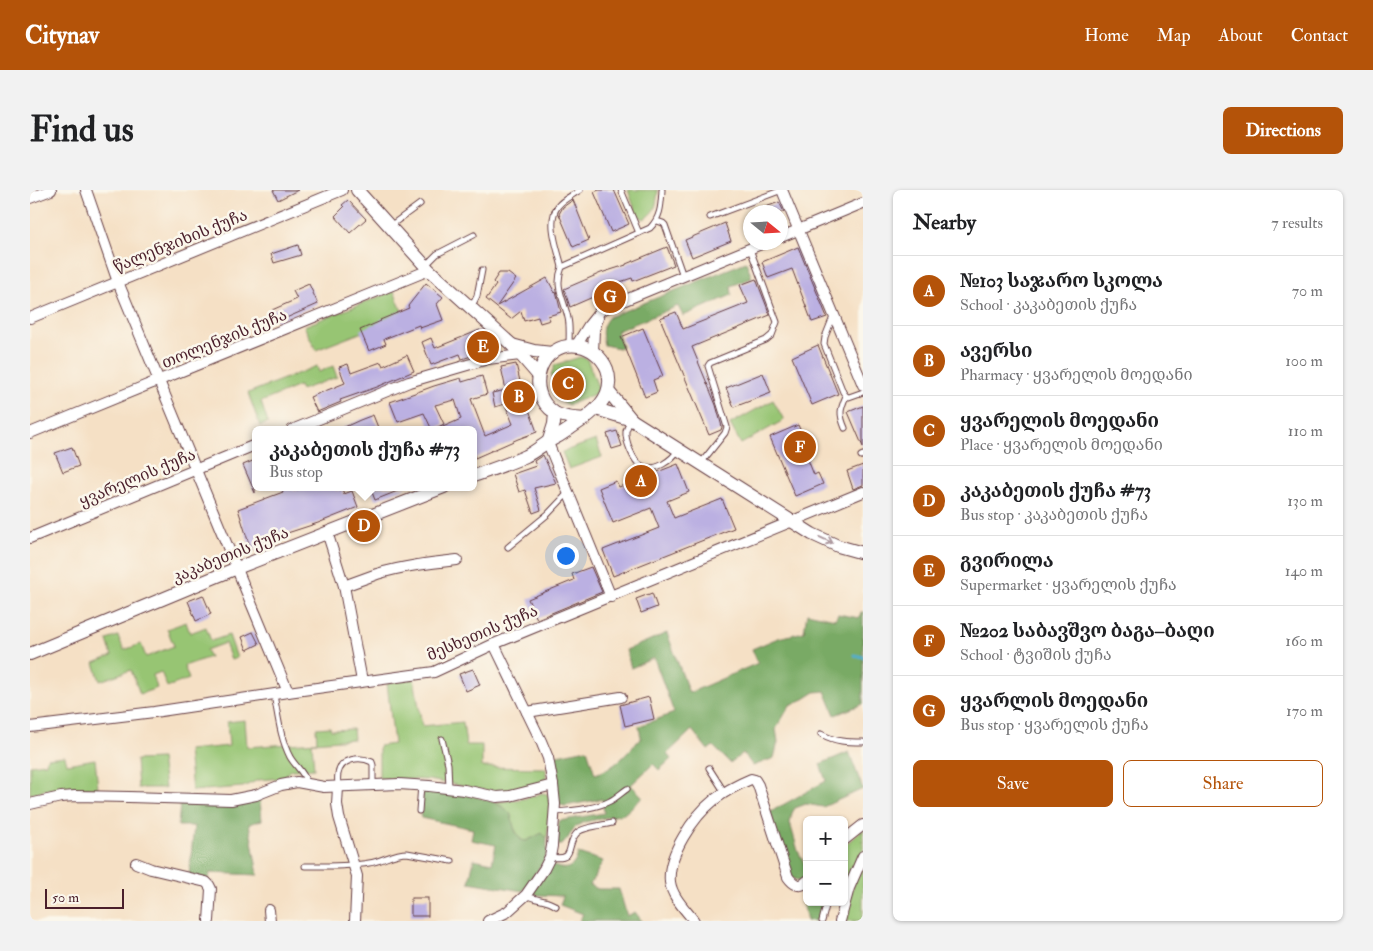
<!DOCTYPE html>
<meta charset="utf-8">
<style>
:root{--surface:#fff;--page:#f2f2f2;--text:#202124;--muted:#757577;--line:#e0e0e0;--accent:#b45309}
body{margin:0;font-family:"IM FELL Double Pica","Noto Serif Georgian",serif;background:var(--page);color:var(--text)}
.controls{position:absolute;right:15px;bottom:15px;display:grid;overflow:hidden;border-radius:8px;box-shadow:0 1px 4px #0004}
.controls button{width:45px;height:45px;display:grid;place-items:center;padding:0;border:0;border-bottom:1px solid var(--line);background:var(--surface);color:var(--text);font:25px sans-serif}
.compass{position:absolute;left:713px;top:15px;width:45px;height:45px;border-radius:50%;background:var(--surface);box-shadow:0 1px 4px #0004;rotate:108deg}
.scale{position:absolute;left:15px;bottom:12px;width:79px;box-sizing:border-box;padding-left:5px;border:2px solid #4a1f2b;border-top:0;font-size:14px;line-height:18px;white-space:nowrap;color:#4a1f2b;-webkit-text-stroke:4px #fbf7ec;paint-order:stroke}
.you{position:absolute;left:535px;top:365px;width:18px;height:18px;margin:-12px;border:4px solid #fff;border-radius:50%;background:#1a73e8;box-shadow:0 0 0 8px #1a73e833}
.badge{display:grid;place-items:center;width:32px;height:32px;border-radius:50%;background:var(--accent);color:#fff;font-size:16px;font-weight:700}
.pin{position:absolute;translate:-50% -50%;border:2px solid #fff;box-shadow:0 1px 5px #0006}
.popup{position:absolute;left:222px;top:236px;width:225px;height:65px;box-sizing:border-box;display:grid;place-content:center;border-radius:8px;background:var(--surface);filter:drop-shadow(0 1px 4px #0005);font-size:16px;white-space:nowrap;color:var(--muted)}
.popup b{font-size:19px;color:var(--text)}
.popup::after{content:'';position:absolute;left:50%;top:100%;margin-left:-10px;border:10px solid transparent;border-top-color:var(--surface)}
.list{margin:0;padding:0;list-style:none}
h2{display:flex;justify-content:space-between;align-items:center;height:65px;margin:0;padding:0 20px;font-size:21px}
h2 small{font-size:16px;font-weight:400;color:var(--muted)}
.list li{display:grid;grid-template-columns:32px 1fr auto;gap:15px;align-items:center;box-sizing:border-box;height:70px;padding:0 20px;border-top:1px solid var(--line)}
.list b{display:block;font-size:19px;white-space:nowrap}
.list p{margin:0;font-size:16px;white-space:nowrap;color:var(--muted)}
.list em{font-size:16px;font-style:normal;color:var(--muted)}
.actions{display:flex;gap:10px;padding:15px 20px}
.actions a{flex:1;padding:11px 0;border:1px solid var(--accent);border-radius:8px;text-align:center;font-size:18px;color:var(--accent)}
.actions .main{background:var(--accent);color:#fff}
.map{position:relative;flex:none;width:833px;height:731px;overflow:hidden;border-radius:8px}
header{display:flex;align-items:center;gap:30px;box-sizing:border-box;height:70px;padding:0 25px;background:var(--accent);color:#fff}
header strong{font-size:24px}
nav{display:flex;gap:28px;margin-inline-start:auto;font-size:18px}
.intro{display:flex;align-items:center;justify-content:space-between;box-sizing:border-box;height:120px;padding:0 30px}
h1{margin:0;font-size:35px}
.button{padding:12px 22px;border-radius:8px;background:var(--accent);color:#fff;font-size:18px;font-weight:700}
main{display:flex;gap:30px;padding:0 30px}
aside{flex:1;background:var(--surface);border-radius:8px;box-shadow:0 1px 4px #0004}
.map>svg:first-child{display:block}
.green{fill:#97c573;stroke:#70724f}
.forest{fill:#79aa65;stroke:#626448}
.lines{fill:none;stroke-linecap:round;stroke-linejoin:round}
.stream{stroke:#51aecf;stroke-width:3}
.building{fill:#bbb0e2}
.service-casing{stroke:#643c42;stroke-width:7}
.minor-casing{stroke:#643c42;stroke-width:12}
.tertiary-casing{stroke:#643c42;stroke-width:14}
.service{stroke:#fff;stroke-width:5}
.minor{stroke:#fff;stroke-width:10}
.tertiary{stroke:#fff;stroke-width:12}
.oneway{stroke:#ae9aa0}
.labels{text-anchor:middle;stroke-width:5;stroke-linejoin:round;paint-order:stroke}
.street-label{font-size:16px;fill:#4a1f2b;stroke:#fbf7ec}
</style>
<header>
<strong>Citynav</strong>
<nav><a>Home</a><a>Map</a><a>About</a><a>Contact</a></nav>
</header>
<div class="intro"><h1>Find us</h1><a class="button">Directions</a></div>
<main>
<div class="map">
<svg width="833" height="731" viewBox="0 0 833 731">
<rect width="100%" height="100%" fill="#fbf7ec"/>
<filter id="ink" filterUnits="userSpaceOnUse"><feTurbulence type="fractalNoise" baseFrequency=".02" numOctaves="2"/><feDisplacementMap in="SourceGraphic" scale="10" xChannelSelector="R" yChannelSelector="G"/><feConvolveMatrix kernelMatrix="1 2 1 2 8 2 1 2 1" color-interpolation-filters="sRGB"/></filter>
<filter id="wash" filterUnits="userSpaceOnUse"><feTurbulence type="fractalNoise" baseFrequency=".0096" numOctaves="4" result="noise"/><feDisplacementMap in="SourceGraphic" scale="20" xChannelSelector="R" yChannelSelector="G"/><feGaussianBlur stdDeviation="1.12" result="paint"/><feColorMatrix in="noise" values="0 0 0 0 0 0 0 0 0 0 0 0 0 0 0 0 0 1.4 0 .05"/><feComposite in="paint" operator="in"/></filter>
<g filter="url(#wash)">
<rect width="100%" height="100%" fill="#f5e0c5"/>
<g class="green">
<path d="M 598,0 L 628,0 C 626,15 627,20 614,29 L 607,25 Z"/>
<polygon points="364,101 374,126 286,160 274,136"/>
<polygon points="550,167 557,169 568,197 565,204 538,215 531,211 521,184 525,175"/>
<polygon points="287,176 289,182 303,176 307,187 271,200 269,196 231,212 238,233 230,236 218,203"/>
<polygon points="743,210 754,230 711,254 700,234"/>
<polygon points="566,250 572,267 539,279 532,262"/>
<polygon points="156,432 160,443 176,437 181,451 199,445 207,468 201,470 195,453 176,460 180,467 154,476 159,489 137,497 131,482 123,485 127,498 110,504 101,480 70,491 64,473 82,466 77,450 88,446 94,460 111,454 116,467 144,456 137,439"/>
<polygon points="384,488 392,536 433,532 436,555 452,555 452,577 516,578 516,590 513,593 486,599 465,602 399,590 349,588 349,556 364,554 357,493"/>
<polygon points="215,530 217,557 287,552 286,538 300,537 301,540 323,539 324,549 282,552 284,579 260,580 253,588 228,590 213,597 162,601 158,560 199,556 197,532"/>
<polygon points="35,566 37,574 65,569 68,598 19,599 0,604 0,575 16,573 17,568"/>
<polygon points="131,569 135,598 108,598 106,570"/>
<path d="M 512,603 L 517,604 L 521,609 L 517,648 L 512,644 L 496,651 L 491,650 L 484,638 L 480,623 L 470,615 L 461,612 C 479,611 496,610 512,603 Z"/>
<polygon points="833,639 833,660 827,670 814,702 814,656"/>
<polygon points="833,675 833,731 814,731 825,689"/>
</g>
<g class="forest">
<path d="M 716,72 L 722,88 L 701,96 L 702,105 L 653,126 L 648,116 L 587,141 L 592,157 L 589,158 L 574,155 C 572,144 570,137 579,127 Z"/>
<path d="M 831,422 L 833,422 L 833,514 L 805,525 L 795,501 L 785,502 L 774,509 L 760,515 L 746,539 L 748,552 L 744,568 L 723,576 L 713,563 L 700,573 L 683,556 L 678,560 L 662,540 L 637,564 L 641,569 L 629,580 L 623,574 L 601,595 L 613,607 L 594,624 L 554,632 L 544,638 L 538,648 L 532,655 L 527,655 L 529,631 L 574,623 L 572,609 L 535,616 L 531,615 L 528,612 L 524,567 L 527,565 L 557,559 L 565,584 C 585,579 597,563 611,548 L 609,536 L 644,523 L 624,468 L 601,478 L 596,460 L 637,443 L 659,503 L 728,473 L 722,459 L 748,448 L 774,442 L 777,423 L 805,429 L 808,424 L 829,428 Z"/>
<polygon points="819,562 833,599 793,617 776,614 765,618 762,623 760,633 768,661 777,679 777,685 775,689 771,691 761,688 740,622 796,591 790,574"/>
<path d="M 393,600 C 414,600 464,606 479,622 C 483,626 482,634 485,640 C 486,643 489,646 491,650 L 496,651 L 512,643 L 517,648 L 517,663 L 514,671 L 493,701 L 439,692 L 444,669 L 462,673 L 466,655 L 441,650 L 443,639 L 391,628 Z"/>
<path d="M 232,608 L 230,611 L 232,630 L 219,634 L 228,685 L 180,683 L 179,689 L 159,685 L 164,636 L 148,636 L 150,614 C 178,615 205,616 232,608 Z"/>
<path d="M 548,663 L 573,671 L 560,695 L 568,699 L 589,699 L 597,726 L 605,722 L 612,731 L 549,731 L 553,724 L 530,715 L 533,706 L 508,705 L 501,702 L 519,674 C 534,681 544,681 548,663 Z"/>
<polygon points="777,700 777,712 794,712 789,730 777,731 773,713 771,713 772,707"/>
</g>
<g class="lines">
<polyline class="stream" points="824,465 833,467"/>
</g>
<g id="blocks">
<g class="building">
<polygon points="243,0 268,0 248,10"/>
<polygon points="569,0 584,0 599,34 581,42 564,2"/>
<polygon points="318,10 336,29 320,43 305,26 314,17 312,15"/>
<polygon points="543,10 559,50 543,57 529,24 533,17"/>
<polygon points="749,12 754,22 723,22"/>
<polygon points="695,33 701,51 662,67 655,50"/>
<polygon points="268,55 271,65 244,73 241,64"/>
<polygon points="637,57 644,75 603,91 602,88 578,96 579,100 540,117 534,99 571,83 596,75 596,74"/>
<polygon points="768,57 797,127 782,132 762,79 738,88 732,72"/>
<polygon points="469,83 478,83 486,89 467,116 517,88 525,103 526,102 531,122 518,126 520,130 510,133 508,127 494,131 491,121 481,129 456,109 466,95 463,92"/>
<polygon points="726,89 740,125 662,157 686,215 692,237 691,240 679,245 630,128 646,122 653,139 718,113 710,95"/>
<polygon points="396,93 413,107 407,114 413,130 390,138 389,135 354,149 356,154 339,161 330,140 351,131 350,130 379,118 378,116"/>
<polygon points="279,94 288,114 247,132 242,120 267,109 263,101"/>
<polygon points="613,138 633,186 623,190 627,202 615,207 591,147"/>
<polygon points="450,140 457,161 432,169 430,164 401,175 392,152 401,148 405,158"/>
<polygon points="788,155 808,204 782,215 762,167"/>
<polygon points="377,165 384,181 347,197 310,210 311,212 287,222 280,207 315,193 309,177 318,174 321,183 351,172 353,176"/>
<polygon points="486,174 492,200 507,242 488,249 445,268 443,262 443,240 406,240 431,229 425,210 405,215 414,234 402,240 394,223 368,232 360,212 404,196 431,188 432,192 452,186 457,204 441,209 455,246 483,234 475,214 465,217 462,203 476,200 471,177"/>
<polygon points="733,183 741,203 704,217 696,198"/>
<polygon points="833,216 833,257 818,222"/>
<polygon points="343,225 349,240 308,240 330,230"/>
<polygon points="768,235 773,246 769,247 784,285 788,283 793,294 765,306 740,247"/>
<polygon points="587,241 592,256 582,259 577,244"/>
<polygon points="42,257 49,276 33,282 25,263"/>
<polygon points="513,265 526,293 504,298 511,320 503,323 495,300 489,302 483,284 506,276 504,271"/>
<polygon points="225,270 225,303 213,275"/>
<polygon points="648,274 659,302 637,311 644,328 692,309 704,338 583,386 573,360 629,338 621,318 583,333 569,298 586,291 589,297"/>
<polygon points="833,275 833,295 823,299 817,281"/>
<polygon points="251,297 263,297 264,301 276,297 304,297 306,301 312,299 314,304 322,301 328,317 288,333 239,349 241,353 221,360 208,319 253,302"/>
<polygon points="340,297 375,297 375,298 345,310"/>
<polygon points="561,377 572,402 507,429 498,409 544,390 542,384"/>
<polygon points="622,403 627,417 611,423 606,409"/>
<polygon points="173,405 181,424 166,431 158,411"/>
<polygon points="223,442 229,454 217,460 212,447"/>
<polygon points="443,479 450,495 436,501 429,484"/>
<polygon points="619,507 624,529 595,536 590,515"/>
<rect x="381" y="708" width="17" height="18"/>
</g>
</g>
</g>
<g filter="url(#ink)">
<use href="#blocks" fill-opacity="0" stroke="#643c42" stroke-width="1"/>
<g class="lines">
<defs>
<g id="service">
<polyline points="591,0 609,43"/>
<polyline points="680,27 752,0"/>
<polyline points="627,31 633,33 635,35 653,86"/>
<polyline points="360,36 390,14"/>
<polyline points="396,75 407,64 444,45"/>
<path d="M 532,77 C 528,60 516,31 528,16 C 532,10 543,5 550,0"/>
<polyline points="441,118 447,106 452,80"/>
<polyline points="803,127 795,147 794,154 813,202 816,206 819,207 833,202"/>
<path d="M 539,156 C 539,147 540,136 538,128 C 534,109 524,97 532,77 L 620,38 C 631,27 631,15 632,0"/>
<path d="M 602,230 C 599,234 597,236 596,241 C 595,250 603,272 612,276 C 625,283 642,270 649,259"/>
<path d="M 815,238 C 809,224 810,220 816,206"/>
<polyline points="831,266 833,265"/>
<polyline points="671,273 695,243 697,237 678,176 680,173 736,150 742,145 747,132 720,59"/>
<polyline points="478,357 518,324 538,303"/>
<path d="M 244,505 C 248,525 250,548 260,567 C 265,576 275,583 277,593"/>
<path d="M 791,544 C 806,552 817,552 833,552"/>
<polyline points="412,549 418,574 419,598"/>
<polyline points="679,578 695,603"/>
<path d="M 308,597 C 308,592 307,588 308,584 C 311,568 330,566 342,572 L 343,575 L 343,595"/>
<polyline points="389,621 391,595"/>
<path d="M 524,622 C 542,621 565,619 580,611 C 586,608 591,603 597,599"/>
<path d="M 520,667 C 548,672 534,654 548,642 C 554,637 574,635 582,633"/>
<path d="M 275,676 C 296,676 318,677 339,673 C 353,671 363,663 377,663 L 422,671"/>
<path d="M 496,705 C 506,711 517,709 526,716"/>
<polyline points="792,731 797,712"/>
</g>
<g id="minor">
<polyline points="56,0 88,92 258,502"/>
<polyline points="752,0 833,195"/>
<polyline points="0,8 21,0"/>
<polyline points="751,47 833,13"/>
<polyline points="0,128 312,0"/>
<polyline points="546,156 559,135 571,120 736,52"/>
<polyline points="563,162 564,140 568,128"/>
<polyline points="262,240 379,192 458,169 490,165"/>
<polyline points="0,243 399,80"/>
<polyline points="518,253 581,407"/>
<polyline points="297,342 314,396 332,491"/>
<polyline points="0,348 225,255"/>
<path d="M 314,396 C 325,392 336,388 347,384 C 373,376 400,373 427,370"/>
<polyline points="497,522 591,507"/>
<polyline points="0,537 124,522 258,502 404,482 464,454 833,302"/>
<polyline points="308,597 307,614 309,627 327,686 325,731"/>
<polyline points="0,614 31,607 45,606 99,607 201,610 226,605 251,595 267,592 294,597 369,594 399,596 434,600 467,607 480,606 523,595"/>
<polyline points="814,650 833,635"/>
<polyline points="106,673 121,679 176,692 179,695 181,699 179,731"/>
<polyline points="239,720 240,731"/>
<polyline points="458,731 477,722 496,705 514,679 520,667 522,656 525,614 523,595 518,568 511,551 464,454"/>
<path d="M 664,731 C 656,720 642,707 640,692 C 637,665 664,626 684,610 C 694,602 709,594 721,589 L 725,590 L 728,595 L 758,687 C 763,694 770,699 777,691"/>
<polyline points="810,731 819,698 833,666"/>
</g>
<g id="tertiary">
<polyline points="327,0 399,80 482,155 508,185"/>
<polyline points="482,155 504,161 522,163"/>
<polyline points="578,201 602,230"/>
<polyline points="566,219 602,230 782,344 808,356 833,363"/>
<polyline points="518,253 524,234 525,223"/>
<path d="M 443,286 C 460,280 479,274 496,266 C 504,262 511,256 518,252 C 526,248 534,243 541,238 C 561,225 587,207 577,179 C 572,167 561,158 549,156 C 510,150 493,202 525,223 C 534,228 545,228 555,229"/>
<polyline points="0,464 207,378 414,297"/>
</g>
</defs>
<use href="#service" class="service-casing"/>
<use href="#minor" class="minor-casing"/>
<use href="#tertiary" class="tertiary-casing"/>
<use href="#service" class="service"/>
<use href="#minor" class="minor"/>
<use href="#tertiary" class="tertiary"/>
</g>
<defs><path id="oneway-shaft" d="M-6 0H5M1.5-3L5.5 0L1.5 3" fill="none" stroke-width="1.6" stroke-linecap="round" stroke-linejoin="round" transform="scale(1.25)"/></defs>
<use class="oneway" href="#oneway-shaft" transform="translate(796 350) rotate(24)"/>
</g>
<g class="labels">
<g class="street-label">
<text transform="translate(150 50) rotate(-22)" y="6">წალენჯიხის ქუჩა</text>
<text transform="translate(194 148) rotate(-22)" y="6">თოლენჯის ქუჩა</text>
<text transform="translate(107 287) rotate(-23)" y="6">ყვარელის ქუჩა</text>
<text transform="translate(200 364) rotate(-22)" y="6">კაკაბეთის ქუჩა</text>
<text transform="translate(452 442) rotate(-23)" y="6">მესხეთის ქუჩა</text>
</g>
</g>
</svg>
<div class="controls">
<button>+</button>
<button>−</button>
</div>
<svg class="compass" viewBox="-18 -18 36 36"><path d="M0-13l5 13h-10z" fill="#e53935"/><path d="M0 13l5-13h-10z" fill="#757577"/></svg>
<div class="scale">50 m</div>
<div class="you"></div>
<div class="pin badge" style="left:611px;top:291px">A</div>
<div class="pin badge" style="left:489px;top:207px">B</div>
<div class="pin badge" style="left:538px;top:194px">C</div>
<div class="pin badge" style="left:334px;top:336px">D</div>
<div class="popup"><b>კაკაბეთის ქუჩა #73</b>Bus stop</div>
<div class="pin badge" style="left:453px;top:157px">E</div>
<div class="pin badge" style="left:770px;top:257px">F</div>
<div class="pin badge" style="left:580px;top:107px">G</div>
</div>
<aside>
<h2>Nearby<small>7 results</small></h2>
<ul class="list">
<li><span class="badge">A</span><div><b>№103 საჯარო სკოლა</b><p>School · კაკაბეთის ქუჩა</p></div><em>70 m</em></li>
<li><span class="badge">B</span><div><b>ავერსი</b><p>Pharmacy · ყვარელის მოედანი</p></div><em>100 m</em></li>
<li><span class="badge">C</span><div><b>ყვარელის მოედანი</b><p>Place · ყვარელის მოედანი</p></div><em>110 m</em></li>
<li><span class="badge">D</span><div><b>კაკაბეთის ქუჩა #73</b><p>Bus stop · კაკაბეთის ქუჩა</p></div><em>130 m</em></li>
<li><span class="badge">E</span><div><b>გვირილა</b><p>Supermarket · ყვარელის ქუჩა</p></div><em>140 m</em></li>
<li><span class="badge">F</span><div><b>№202 საბავშვო ბაგა–ბაღი</b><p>School · ტვიშის ქუჩა</p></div><em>160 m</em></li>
<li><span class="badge">G</span><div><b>ყვარლის მოედანი</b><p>Bus stop · ყვარელის ქუჩა</p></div><em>170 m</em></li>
</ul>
<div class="actions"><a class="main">Save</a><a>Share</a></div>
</aside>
</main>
